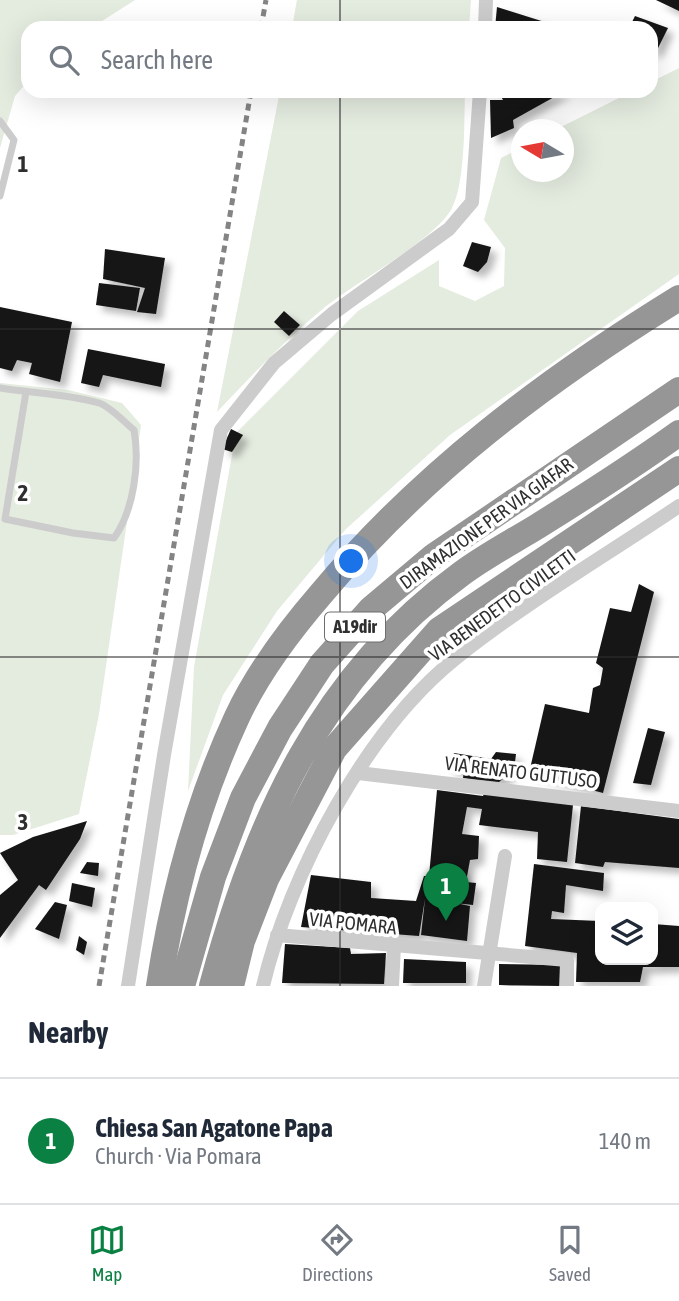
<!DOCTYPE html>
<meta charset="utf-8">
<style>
:root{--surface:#fff;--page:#f2f2f3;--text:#1f2937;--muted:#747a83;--line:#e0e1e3;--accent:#0b8043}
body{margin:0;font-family:"Asap Condensed",sans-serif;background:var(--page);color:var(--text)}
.controls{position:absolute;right:21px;bottom:21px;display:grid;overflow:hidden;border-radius:14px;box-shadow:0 7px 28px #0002}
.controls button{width:63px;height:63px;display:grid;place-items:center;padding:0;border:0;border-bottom:2px solid var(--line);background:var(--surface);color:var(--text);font:35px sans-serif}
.compass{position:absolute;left:511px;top:119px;width:63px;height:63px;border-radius:50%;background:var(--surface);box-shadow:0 7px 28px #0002;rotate:280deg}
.you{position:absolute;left:352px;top:562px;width:24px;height:24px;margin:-18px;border:5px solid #fff;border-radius:50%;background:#1a73e8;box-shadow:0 0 0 10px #1a73e833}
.badge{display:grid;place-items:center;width:46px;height:46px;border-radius:50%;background:var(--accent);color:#fff;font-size:23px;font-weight:700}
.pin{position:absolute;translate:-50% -58px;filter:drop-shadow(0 2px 4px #0008)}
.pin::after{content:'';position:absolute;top:37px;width:24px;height:21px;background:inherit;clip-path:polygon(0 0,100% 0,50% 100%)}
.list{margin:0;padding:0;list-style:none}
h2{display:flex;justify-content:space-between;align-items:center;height:91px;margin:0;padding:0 28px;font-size:30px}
h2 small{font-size:23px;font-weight:400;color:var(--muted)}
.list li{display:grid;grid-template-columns:46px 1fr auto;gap:21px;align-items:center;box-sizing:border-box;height:126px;padding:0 28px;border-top:2px solid var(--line)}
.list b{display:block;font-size:26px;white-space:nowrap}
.list p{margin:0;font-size:23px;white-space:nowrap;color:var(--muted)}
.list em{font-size:23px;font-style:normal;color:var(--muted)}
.icon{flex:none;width:38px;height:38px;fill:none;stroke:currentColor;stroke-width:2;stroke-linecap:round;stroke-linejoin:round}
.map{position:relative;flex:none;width:679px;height:986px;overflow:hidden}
.search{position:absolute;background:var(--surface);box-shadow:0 7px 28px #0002;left:21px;right:21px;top:21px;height:77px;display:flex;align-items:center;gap:18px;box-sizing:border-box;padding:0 24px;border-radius:21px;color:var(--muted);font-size:26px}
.sheet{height:217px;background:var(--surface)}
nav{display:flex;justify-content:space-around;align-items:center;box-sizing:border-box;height:98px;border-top:2px solid var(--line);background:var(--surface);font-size:19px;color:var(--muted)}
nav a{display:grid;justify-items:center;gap:4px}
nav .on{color:var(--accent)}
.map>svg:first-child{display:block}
.green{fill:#e4ebdf}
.building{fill:#161616;filter:url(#shadow)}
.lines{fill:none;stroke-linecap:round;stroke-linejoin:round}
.service{stroke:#ccc;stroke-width:7}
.minor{stroke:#ccc;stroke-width:14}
.motorway{stroke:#969696;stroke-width:26}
.rail{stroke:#848484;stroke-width:5;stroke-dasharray:7 5;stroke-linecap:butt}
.grid{fill:none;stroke:#2f2f2f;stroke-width:2;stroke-opacity:0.55}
.labels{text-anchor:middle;stroke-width:7;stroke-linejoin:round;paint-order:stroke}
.shield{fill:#fff;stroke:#6d6d6d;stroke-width:2}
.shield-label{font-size:18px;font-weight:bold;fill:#2f2f2f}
.street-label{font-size:19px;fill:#2f2f2f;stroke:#fff}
.grid-label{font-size:23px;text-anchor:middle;font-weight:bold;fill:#2f2f2f;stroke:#fff;stroke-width:7;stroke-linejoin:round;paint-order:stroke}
</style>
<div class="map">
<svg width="679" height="986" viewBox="0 0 679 986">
<defs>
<filter id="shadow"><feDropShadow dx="6" dy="6" stdDeviation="3.5" flood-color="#0004"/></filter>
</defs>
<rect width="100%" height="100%" fill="#fff"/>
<g class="green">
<polygon points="0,0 135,0 91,28 28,28 28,81 15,96 0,148"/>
<polygon points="297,0 471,0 469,28 292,28"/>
<polygon points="679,68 679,274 450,435 346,529 277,611 223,695 188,791 194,667 236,433 358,311 439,260 439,286 475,301 504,286 505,248 484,220 501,158 521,148 522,172 564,172 564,130 557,129 633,91 651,91 651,82"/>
<path d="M 280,91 L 465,91 C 464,120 466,190 449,213 C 427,244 358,281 325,307 C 286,339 252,375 217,412 Z"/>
<polygon points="0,383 68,390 122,403 141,425 99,714 79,814 13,835 0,835"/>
</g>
<g class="building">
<polygon points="656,0 679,0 679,11"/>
<polygon points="497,7 551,24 551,28 495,28"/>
<polygon points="635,16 668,28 656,52 651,50 651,28 629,28"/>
<polygon points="498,91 565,91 513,120 514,128 491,138 490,100 503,100"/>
<polygon points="472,242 491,247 487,262 478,272 463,266"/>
<polygon points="105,249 165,258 156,314 137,312 145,288 103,279"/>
<polygon points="99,283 140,288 136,311 96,305"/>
<polygon points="0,307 72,322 60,382 29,374 32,363 17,360 12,371 0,368"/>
<polygon points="284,311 300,325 289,336 274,322"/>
<polygon points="88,349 165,364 161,387 103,375 99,387 81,383"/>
<polygon points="231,429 243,435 232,452 222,449"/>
<polygon points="639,584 654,592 603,793 529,773 545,704 589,713 593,688 600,685 603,668 596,663 610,608 631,612"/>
<polygon points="648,728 665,732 651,785 633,783"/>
<polygon points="496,752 516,754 514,770 499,782 463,778 464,771 448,769 454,753 491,759"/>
<polygon points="437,790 483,796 485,792 573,805 567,862 537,859 538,832 479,825 482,809 467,807 462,834 479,836 478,859 470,860 466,882 476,883 473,905 455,903 470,906 467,941 421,935 425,899 419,936 301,927 311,875 371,882 371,898 416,901 424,876 429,876"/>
<polygon points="581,806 679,819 679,868 605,862 603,867 575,863"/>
<polygon points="87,821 80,839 46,890 39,885 0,938 0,895 18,880 0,853 33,837"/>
<polygon points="87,862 99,863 98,876 80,873"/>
<polygon points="534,864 604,873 603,891 566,885 564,913 552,911 551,919 600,921 600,960 653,960 653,924 679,926 679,967 643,967 640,982 576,982 577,953 525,946"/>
<polygon points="72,883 95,888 92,907 69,901"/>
<polygon points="55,902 67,905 59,939 35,929"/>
<polygon points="79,936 87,942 84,955 76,950"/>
<polygon points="285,944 350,948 351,954 386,953 384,984 282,983"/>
<polygon points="404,959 466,962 466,983 403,983"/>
<polygon points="499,964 560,965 559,986 499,985"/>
</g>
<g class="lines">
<g class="service">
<polyline points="0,121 14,140 0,196"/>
<path d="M 0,388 C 32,393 68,394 99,403 C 111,407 124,422 134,430 C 140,463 134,510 114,538 L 73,533 L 5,519 L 26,392"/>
</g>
<g class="minor">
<polyline points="485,28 486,0"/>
<polyline points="358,773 679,811"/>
<polyline points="277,935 567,960 567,986"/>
<polyline points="128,986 164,755 221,430 274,363 332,314 449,229 472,202 480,91"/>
<path d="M 263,986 C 289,875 366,730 456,658 C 525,603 605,556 679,506"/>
<polyline points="392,986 394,946"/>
<polyline points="484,986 505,856"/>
</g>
<g class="motorway">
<path d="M 159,986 C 173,894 198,801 237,717 C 258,672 289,631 321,594 C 421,474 546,380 679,298"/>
<polyline points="182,986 213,877 243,798 280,728 322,664 371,609 434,556 679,390"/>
<path d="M 212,986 C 256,823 321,676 461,574 C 485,556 512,542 538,526 C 586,496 633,466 679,433"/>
<polyline points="231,986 242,941 266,879 334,749 439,630 679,469"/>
</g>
<g class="rail">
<polyline points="261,28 266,0"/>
<polyline points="99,986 251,91"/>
</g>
</g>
<path class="grid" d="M 340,0 L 340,28M 340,91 L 340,986M 0,329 L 679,329M 0,657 L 679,657"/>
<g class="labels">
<rect class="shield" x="325" y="612.5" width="60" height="29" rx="5"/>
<g class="shield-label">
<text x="355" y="633">A19dir</text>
</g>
<g class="street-label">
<text transform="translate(486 523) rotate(-36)" y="7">DIRAMAZIONE PER VIA GIAFAR</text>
<text transform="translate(502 605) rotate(-36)" y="7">VIA BENEDETTO CIVILETTI</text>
<text transform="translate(521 772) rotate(7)" y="7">VIA RENATO GUTTUSO</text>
<text transform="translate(353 923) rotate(6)" y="7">VIA POMARA</text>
</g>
</g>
<g class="grid-label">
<text x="23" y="172">1</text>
<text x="23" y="501">2</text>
<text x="23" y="830">3</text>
</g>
</svg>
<div class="controls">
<button><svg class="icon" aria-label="layers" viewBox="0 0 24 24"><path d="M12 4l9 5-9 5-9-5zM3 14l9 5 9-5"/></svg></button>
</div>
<svg class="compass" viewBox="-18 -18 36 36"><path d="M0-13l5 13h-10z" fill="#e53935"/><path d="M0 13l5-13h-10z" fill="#747a83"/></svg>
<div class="you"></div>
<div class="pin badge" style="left:446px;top:921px">1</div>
<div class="search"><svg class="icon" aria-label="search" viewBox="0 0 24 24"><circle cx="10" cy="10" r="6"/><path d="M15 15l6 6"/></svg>Search here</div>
</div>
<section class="sheet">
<h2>Nearby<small></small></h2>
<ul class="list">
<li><span class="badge">1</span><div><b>Chiesa San Agatone Papa</b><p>Church · Via Pomara</p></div><em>140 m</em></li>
</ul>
</section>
<nav>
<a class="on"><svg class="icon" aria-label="map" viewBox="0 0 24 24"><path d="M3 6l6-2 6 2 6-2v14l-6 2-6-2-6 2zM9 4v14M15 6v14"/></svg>Map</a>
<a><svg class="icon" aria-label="directions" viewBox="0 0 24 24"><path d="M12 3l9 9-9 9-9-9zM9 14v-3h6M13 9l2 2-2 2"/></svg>Directions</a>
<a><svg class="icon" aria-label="saved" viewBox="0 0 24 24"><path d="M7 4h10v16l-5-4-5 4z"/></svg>Saved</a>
</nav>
